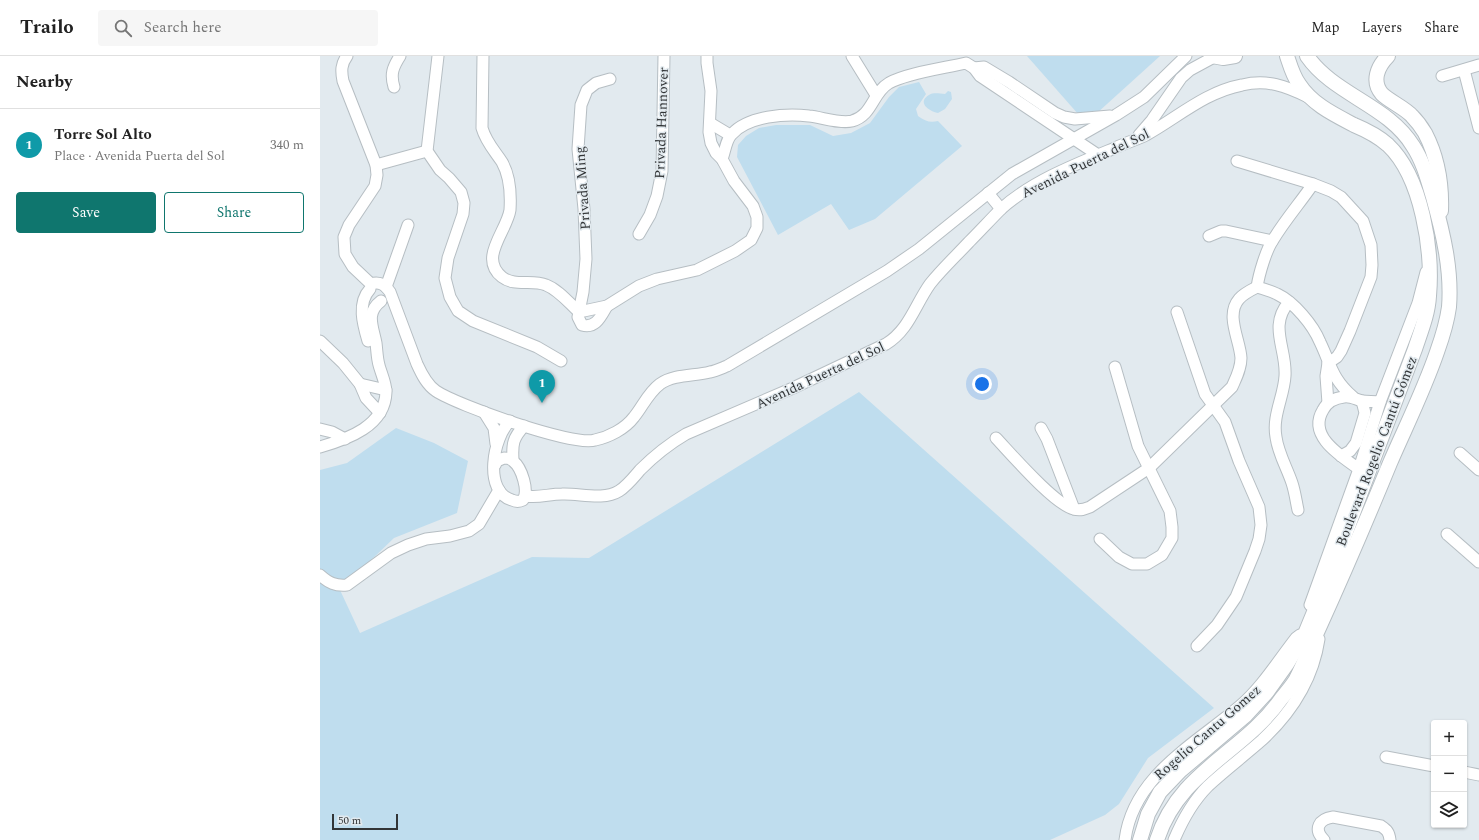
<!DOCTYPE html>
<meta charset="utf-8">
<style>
:root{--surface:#fff;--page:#f6f6f6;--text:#222;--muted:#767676;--line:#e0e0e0;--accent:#0f766e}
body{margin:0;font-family:Spectral,serif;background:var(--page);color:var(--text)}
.controls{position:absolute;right:12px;bottom:12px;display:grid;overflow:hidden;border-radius:4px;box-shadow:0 1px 3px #0004}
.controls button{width:36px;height:36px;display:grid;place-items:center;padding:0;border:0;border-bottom:1px solid var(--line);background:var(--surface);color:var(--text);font:20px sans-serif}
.scale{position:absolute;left:12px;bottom:10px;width:66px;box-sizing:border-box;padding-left:4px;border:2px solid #323537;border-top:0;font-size:11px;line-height:14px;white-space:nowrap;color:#323537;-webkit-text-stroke:3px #e2eaef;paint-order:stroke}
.you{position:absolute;left:662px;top:328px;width:14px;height:14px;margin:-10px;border:3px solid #fff;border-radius:50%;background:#1a73e8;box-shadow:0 0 0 6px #1a73e833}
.badge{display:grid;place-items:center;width:26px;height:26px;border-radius:50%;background:var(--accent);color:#fff;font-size:13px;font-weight:700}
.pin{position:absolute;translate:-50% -33px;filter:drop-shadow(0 1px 2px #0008)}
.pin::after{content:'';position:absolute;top:21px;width:14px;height:12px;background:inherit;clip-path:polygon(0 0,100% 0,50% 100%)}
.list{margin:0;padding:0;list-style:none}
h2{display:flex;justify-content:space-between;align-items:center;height:52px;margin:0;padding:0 16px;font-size:17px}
h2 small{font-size:13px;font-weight:400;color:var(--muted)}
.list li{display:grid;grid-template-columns:26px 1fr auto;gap:12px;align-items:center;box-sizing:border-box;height:72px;padding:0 16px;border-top:1px solid var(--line)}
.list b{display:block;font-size:15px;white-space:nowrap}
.list p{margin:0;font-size:13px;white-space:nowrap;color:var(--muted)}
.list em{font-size:13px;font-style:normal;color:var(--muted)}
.actions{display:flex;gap:8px;padding:12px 16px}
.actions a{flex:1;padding:9px 0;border:1px solid var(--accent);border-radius:4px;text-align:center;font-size:14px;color:var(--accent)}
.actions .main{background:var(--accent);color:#fff}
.icon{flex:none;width:22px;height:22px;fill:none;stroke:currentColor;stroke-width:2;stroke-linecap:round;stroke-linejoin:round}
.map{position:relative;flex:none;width:1159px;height:784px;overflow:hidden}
header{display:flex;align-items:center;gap:24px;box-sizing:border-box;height:56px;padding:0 20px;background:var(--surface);border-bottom:1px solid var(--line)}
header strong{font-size:19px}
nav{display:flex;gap:22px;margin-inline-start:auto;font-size:14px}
.search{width:280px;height:36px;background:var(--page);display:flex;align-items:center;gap:10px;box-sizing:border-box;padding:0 14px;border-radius:4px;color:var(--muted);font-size:15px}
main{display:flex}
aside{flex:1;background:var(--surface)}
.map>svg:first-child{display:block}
.green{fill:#bfddee}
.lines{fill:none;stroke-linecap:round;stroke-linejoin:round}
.minor-casing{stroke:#b6bec3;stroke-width:13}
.major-casing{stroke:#b6bec3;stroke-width:16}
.minor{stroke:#fff;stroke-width:11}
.major{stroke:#fff;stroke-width:14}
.labels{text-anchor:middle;stroke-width:3;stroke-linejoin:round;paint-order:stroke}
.street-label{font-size:14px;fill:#323537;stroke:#e2eaef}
</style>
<header>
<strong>Trailo</strong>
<div class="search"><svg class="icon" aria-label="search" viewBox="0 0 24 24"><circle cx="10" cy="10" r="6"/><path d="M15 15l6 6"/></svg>Search here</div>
<nav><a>Map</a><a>Layers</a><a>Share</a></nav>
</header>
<main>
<aside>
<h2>Nearby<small></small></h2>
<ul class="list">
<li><span class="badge" style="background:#0f9aa8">1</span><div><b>Torre Sol Alto</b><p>Place · Avenida Puerta del Sol</p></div><em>340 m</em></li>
</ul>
<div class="actions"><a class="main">Save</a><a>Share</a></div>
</aside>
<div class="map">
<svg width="1159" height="784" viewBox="0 0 1159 784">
<rect width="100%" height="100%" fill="#e2eaef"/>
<g class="green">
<polygon points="707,0 840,0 766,67"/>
<path d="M 599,26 L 606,38 L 596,53 L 598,60 C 605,65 610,67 618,65 L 642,90 L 555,163 L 529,174 L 511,148 L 458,179 L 417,101 L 418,89 L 426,80 L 439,72 L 456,69 L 490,69 L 513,80 L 531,77 L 550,67 L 569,41 L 579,31 Z"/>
<path d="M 628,35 L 631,36 L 632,43 L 625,53 L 618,57 C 608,55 597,46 609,39 C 614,36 620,38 625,38 Z"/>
<polygon points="539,336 894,652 828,702 799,748 785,759 730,784 0,784 0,414 27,407 76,372 114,387 148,405 137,457 74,482 20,534 40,577 212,501 269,502"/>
</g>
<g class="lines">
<defs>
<g id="minor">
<path d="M 27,0 C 21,8 21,15 23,25 L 56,109 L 57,119 L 55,130 L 29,169 L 24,181 L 25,198 L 33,211 L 51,228"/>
<polyline points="118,0 107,95 120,114 129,122 141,136 144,147 143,158 128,202 125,222 130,241 138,255 153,265 217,291 241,305"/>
<path d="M 163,0 L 162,72 C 166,86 174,94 182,106 C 190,120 191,138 190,154 C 187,175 158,202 182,221 C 195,231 212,223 226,229 C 239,234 249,247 259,256"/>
<polyline points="532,0 556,39"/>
<polyline points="654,12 664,11 689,26 735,57 744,61 755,63 790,60"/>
<polyline points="1144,14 1159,72"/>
<polyline points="1122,20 1159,9"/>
<path d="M 74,31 C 70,18 73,11 80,0"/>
<polyline points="390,67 410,79"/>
<polyline points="819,79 832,64 861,22 870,14 894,1"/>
<path d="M 402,103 C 405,96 406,83 412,78 C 428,60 466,57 489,60 C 501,61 520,68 532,65 C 553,59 552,37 569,27 C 587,17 625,12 646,7 L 654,12 L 660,20 L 778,99"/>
<polyline points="917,105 993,128 1011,135 1021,141 1043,165 1051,189 1052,209 1051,221 1030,275 1021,295 1017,301 1008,307"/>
<polyline points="56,109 107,95"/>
<polyline points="668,137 681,153"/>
<polyline points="319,178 330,159 337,140 342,115 344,0"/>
<polyline points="889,180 901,175 906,175 952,185"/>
<path d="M 51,228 C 60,225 65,229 70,236 L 97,308 C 102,319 107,329 116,335 C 137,349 254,391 275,384 C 289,381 305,373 314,361 C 323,350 328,337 340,328 C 354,318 375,320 390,316 C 396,315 402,312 407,310 L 567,215 L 599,193 L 692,118 L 796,59 L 824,41 L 866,0"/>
<polyline points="66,231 88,169"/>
<path d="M 937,231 C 944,233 951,235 957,238 C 974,246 993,269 1000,286 C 1011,309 1012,323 1033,341"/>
<path d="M 937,231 C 939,218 946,194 953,184 C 965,164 980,147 993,128"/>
<path d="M 969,246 C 948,270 967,293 965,320 C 964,340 952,360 956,381 C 958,397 967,412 972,427 C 975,436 976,445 978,454"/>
<path d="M 287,250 C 281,260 276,273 262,269 L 258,261 L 263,236 L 266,203 L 264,153 L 258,93 L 261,49 L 267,34 L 276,27 L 290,23"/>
<polyline points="259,256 287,250 319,230 337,223 377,214 415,195 431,184 437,172 437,161 433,150 414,125 402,103 396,97 391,87 389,76 391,35 387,7 387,0"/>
<polyline points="857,256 885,338 905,366 919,405 939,451 941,469 939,483 935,495 916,541 897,569 877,590"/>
<polyline points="0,285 23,307 40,328 46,342 60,357"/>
<path d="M 48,285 C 43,268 37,247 50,233"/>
<polyline points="1008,307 1006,320 1008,347"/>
<polyline points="40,328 66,334"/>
<polyline points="164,356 174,372 176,388"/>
<polyline points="721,372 727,383 754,453"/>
<polyline points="0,373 12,376 25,383"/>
<path d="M 676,382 C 692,399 735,449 754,453 C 760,455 765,453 770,451 L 829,412 L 912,331 C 916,322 921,313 921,302 C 920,284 905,259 919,243 C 923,238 931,234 937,231"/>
<path d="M 0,391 C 28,383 65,370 66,336 C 66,327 61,317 59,309 C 57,302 57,295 56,287 C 53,271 45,257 61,245"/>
<polyline points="1140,397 1159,414"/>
<polyline points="1021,400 1030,395 1036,387 1045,357 1042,345"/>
<path d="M 193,404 C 192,388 193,382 204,370"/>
<path d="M 175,409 L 177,405 L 184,402 C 188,402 191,403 193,405 C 202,412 209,435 203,444 C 199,446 196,446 192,444 C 163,436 173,381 190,365"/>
<path d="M 1039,413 C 1021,400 987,380 1003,354 C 1007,346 1015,342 1024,341 C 1030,340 1035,343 1042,345 C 1048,346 1054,345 1060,346"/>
<path d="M 206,440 C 219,442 229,438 242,438 C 259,437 283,445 299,435 C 307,430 314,421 320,414 C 334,400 349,388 366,378 L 473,332 L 566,288 C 589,274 595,249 610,228 C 622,213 636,200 649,186 C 660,175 670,164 681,153 C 712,125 756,108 795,92 C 805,87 816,84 826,79 C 857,62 885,36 922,29 C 947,23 966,30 988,41"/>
<polyline points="1127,478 1159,506"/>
<polyline points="780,483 799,501 812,508 827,508 842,499 852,482 852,471 850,455 818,390 795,311"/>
<path d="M 0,519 C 9,527 15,530 27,529 L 71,497 L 88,489 L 106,483 L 130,480 L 149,475 L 159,468 L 179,434"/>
<polyline points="990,549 1039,413 1060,346 1098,247 1106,216"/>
<polyline points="1066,701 1114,710"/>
<polyline points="1144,716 1159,719"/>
<path d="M 805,784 C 813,720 875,688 920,650 C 942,631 958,605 976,582 L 980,579"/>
<path d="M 854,784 C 862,765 873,745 888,730 C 905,714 924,700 942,684 C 971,657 993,623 999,583"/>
<path d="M 1004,784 C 993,773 999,763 1013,761 L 1061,770 C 1067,774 1069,776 1070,784"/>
</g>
<g id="major">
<polyline points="892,0 903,2 915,0"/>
<path d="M 1068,0 C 1058,10 1051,25 1062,38 C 1069,45 1085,52 1092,60 C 1097,65 1102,72 1105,77 C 1118,102 1122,128 1121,155"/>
<path d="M 820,784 L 828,758 L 840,736 L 860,715 L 925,660 L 947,636 L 967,608 L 985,578 L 1015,505 L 1095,293 C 1101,275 1108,258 1109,240 C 1113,195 1102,121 1068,89 C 1058,80 1046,74 1034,69 C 1013,58 992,48 979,28 C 973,20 970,9 967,0"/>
<path d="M 837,784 C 859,715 923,697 961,643 C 966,637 971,631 975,625 C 984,608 990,591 998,574 C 1023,519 1047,463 1070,407 C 1086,370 1104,334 1117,296 C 1122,282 1127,266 1129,251 C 1132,214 1123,177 1113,141 C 1108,124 1103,105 1093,90 C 1068,49 1014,39 987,0"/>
</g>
</defs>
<use href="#minor" class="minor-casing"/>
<use href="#major" class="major-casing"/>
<use href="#minor" class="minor"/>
<use href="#major" class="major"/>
</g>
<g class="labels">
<g class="street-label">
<text transform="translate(341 67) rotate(-88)" y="5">Privada Hannover</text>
<text transform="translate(765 107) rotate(-26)" y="5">Avenida Puerta del Sol</text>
<text transform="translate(262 132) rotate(-94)" y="5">Privada Ming</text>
<text transform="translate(500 319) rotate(-25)" y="5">Avenida Puerta del Sol</text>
<text transform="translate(1056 395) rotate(-69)" y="5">Boulevard Rogelio Cantú Gómez</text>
<text transform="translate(887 676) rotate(-41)" y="5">Rogelio Cantu Gomez</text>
</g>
</g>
</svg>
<div class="controls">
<button>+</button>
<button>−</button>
<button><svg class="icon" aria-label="layers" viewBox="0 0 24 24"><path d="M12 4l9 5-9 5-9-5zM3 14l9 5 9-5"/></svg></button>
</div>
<div class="scale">50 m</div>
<div class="you"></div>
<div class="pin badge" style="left:222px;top:347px;background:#0f9aa8">1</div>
</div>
</main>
